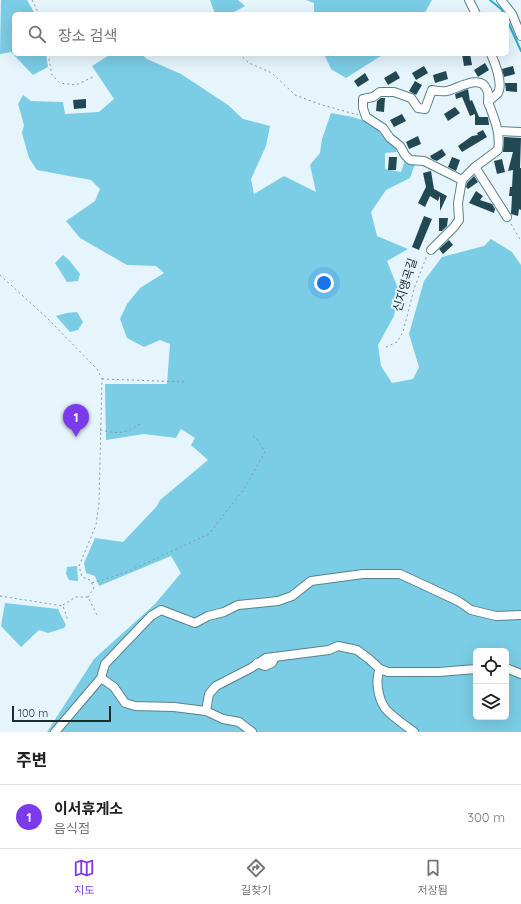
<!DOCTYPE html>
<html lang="ko">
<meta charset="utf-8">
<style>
:root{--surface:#fff;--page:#f2f2f2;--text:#202124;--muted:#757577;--line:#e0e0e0;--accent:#7c3aed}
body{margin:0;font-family:Quicksand,"Noto Sans KR",sans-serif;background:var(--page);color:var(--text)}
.controls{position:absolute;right:12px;bottom:12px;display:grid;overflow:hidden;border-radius:6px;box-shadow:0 4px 16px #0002}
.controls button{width:36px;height:36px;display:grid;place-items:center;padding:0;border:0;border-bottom:1px solid var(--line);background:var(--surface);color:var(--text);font:20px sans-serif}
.scale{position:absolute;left:12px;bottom:10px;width:99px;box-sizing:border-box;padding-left:4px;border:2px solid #1b2b30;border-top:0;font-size:11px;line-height:14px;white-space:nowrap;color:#1b2b30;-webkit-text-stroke:3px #e5f5fb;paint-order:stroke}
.you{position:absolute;left:324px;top:283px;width:14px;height:14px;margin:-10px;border:3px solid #fff;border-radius:50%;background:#1a73e8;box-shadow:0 0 0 6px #1a73e833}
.badge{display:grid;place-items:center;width:26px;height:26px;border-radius:50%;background:var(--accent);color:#fff;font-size:13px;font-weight:700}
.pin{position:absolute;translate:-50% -33px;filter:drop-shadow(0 1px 2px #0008)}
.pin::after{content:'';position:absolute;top:21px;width:14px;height:12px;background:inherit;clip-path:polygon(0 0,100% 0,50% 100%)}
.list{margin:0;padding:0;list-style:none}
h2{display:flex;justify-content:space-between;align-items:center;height:52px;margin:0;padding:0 16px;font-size:17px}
h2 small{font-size:13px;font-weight:400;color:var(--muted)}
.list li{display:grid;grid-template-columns:26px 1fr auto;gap:12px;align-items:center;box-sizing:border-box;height:64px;padding:0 16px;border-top:1px solid var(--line)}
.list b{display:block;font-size:15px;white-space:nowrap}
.list p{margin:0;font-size:13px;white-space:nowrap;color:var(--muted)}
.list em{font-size:13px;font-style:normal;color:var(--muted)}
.icon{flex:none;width:22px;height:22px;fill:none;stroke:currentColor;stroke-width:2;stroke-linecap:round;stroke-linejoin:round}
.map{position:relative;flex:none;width:521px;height:732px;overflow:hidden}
.search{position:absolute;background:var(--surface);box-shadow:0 4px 16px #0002;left:12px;right:12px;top:12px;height:44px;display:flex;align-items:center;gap:10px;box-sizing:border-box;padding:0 14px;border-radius:6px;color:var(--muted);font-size:15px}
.sheet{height:116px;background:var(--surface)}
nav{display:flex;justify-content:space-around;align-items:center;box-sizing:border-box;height:56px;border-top:1px solid var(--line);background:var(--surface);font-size:11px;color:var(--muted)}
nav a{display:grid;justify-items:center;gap:2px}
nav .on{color:var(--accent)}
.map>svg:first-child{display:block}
.green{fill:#7bcce5;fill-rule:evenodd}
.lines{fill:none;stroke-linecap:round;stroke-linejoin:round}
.stream{stroke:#26b0d1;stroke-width:2}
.building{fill:#224854}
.minor-casing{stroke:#5a828e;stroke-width:10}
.path{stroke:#87979c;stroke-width:1;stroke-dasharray:2 3;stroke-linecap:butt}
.minor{stroke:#fff;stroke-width:8}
.labels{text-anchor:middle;stroke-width:4;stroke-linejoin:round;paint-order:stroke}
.street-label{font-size:12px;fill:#1b2b30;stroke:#e5f5fb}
</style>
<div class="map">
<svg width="521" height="732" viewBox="0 0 521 732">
<rect width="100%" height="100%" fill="#e5f5fb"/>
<g class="green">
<polygon points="1,0 27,0 35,14 14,14 14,54 46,54 48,67 33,75 11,52 0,54"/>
<polygon points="209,0 238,0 245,6 231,14 215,14 210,0"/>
<polygon points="306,0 432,0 424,14 314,14 314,3"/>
<path d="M 111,54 L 141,54 L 147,59 L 181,74 L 228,105 L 243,119 L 270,126 L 266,146 L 251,179 L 254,194 L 284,176 L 316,192 L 310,165 L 320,153 L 322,139 L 331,113 C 340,115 351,116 359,119 C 374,124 392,137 397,152 L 385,153 L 385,169 L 401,172 L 405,160 L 415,164 L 410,178 L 386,190 L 371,212 L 377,236 L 408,249 L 387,261 L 399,291 L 394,316 L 378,345 L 381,366 L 392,383 L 413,379 L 419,367 L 409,334 L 424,281 L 442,257 L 484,246 L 491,239 L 512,252 L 521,265 L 521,732 L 47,732 L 94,659 L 155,604 L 181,573 L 171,556 L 99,586 L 95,576 L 86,573 L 84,563 L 95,538 L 123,542 L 157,506 L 160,500 L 208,460 L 191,445 L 195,438 L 181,429 L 176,438 L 144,434 L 106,440 L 105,384 L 167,384 L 170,344 L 160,340 L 144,347 L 127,338 L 120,319 L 127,304 L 140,288 L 164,273 L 156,266 L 127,265 L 80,238 L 66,221 L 95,201 L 100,189 L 91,180 L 37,170 L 29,158 L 22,133 L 24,125 L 18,104 L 23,95 L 31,101 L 63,102 L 65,114 L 99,112 L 114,99 L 92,66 ZM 476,651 L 506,651 L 506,717 L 476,717 Z"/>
<polygon points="324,54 384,54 346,78 331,69"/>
<polygon points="63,255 69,260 80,274 78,281 67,282 55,263"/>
<polygon points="77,312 83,322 78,330 70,332 56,316 67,313"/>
<polygon points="77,566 78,581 69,580 66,574 67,567"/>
<polygon points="5,603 58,609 66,625 64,628 48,633 39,630 21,647 1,626"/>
</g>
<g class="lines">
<g class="stream">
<polyline points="490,0 501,9 504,14"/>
<polyline points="507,20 521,51"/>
</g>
</g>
<g class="building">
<polygon points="462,54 470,54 472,65 464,66"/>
<polygon points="485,63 489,70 478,77 474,70"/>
<polygon points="424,66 428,73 416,80 412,73"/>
<polygon points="513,66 515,74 504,77 502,69"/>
<polygon points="396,71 400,78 388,85 384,78"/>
<polygon points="446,71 448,79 435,83 433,75"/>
<polygon points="365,73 369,80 358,87 354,81"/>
<polygon points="415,81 422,85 416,95 409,91"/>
<polygon points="505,83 517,83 517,92 506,91"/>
<polygon points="468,89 470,101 472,100 479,117 488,117 489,125 475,125 475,114 470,116 462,97 456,99 455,94"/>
<polygon points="381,98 385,98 384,112 376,111 377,101"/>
<polygon points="86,99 86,108 74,109 73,100"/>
<polygon points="455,107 460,113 448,121 444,114"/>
<polygon points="402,114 406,121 394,127 390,120"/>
<polygon points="483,130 487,137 462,152 458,146 472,136 478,135 477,133"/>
<polygon points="418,136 421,144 409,149 406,142"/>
<polygon points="504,137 521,138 520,168 521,168 521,210 519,209 518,216 511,214 512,196 509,196 510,187 512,187 513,170 508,171 513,152 503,152"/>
<polygon points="442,149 446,155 437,161 432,159 430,156"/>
<polygon points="389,157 397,157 396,170 388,170"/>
<polygon points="452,157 460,160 456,171 448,167"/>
<polygon points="502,159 505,172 497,174 494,161"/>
<polygon points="431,171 434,189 447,196 440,211 440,196 438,201 430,196 425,207 418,203 426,187 423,173"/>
<polygon points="474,176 478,182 468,189 466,187 467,183"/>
<polygon points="476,191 483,196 480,200 492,204 495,209 494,213 469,203"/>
<polygon points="424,216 432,219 419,250 412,247"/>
<polygon points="439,218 448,218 447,226 442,231 439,231"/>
<polygon points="449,240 453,245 443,254 439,249"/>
</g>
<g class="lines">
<defs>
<g id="minor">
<polyline points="469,0 476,14"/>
<polyline points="501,0 512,14 521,36"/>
<polyline points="498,131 521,132"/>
<polyline points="475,167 507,217"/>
<path d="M 462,180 L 424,161 L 410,160 L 405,155 L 400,146 L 390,138 L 383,128 L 366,117 L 363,108 L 363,99 L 373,97 L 380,92 L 394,92 L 411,98 L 418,108 L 425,109 L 432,90 C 437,91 442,92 447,91 C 457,89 481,73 487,90 C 489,93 488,99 488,102"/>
<path d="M 431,250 L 454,227 L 459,220 L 458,203 L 462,180 L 475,167 L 498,150 C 501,133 494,118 488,102 C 491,99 495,96 498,93 C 503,84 495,63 491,54"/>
<polyline points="257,663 265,666 272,663 275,657"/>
<polyline points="506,668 521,674"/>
<path d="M 380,669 C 375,680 378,698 385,708 C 390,715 406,726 414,732"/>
<polyline points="101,678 114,687 125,703 135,706 174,707 206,711 223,719 239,722 252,732"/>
<polyline points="206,711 209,694 216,686 251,668 266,658 329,650 338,646 357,650 369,659 380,669 388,672 439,672 476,669"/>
<polyline points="55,732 101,678 105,664 151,616 161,610 195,623 208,616 224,612 238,605 278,601 292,596 311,581 363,574 400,574 458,601 471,610 496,616 521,615"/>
</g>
</defs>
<use href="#minor" class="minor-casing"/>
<g class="path">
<polyline points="32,0 39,14"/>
<polyline points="182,13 184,14"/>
<polyline points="48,54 52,75 60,83 76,85 93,77"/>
<polyline points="239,54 249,63 272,73 295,95 319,104 358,115"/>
<polyline points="511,224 521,241"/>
<polyline points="0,275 48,319 97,369 102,379 99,503 96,525 79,566 82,577 90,580 94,588 88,597"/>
<polyline points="386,347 397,342 403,332 414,289 427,255"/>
<polyline points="102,379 185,382"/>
<path d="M 100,430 C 119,434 123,434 140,424"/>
<polyline points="92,583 127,572 209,534 244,489 265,452 258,440 253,436"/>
<polyline points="0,596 63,606 68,621"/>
<polyline points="63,605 76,597 88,597 97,615"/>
</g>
<use href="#minor" class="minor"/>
</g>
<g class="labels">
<g class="street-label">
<text transform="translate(405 285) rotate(-73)" y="4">신지앵곡길</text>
</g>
</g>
</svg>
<div class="controls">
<button><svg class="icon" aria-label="locate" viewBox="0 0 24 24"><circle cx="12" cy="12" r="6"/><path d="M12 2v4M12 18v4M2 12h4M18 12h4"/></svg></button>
<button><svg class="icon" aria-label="layers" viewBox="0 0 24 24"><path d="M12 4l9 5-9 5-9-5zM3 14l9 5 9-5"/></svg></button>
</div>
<div class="scale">100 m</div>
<div class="you"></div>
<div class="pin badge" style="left:76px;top:437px">1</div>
<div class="search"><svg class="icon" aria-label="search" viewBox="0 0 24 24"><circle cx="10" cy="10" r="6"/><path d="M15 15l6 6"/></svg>장소 검색</div>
</div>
<section class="sheet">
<h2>주변<small></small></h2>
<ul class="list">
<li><span class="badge">1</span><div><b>이서휴게소</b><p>음식점</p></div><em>300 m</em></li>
</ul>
</section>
<nav>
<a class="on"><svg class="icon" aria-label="map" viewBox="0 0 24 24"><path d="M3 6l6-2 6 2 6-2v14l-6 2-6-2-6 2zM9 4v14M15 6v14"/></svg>지도</a>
<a><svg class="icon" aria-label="directions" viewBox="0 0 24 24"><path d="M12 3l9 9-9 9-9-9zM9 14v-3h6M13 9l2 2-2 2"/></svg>길찾기</a>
<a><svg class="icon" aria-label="saved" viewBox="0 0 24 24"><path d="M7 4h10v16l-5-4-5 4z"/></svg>저장됨</a>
</nav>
